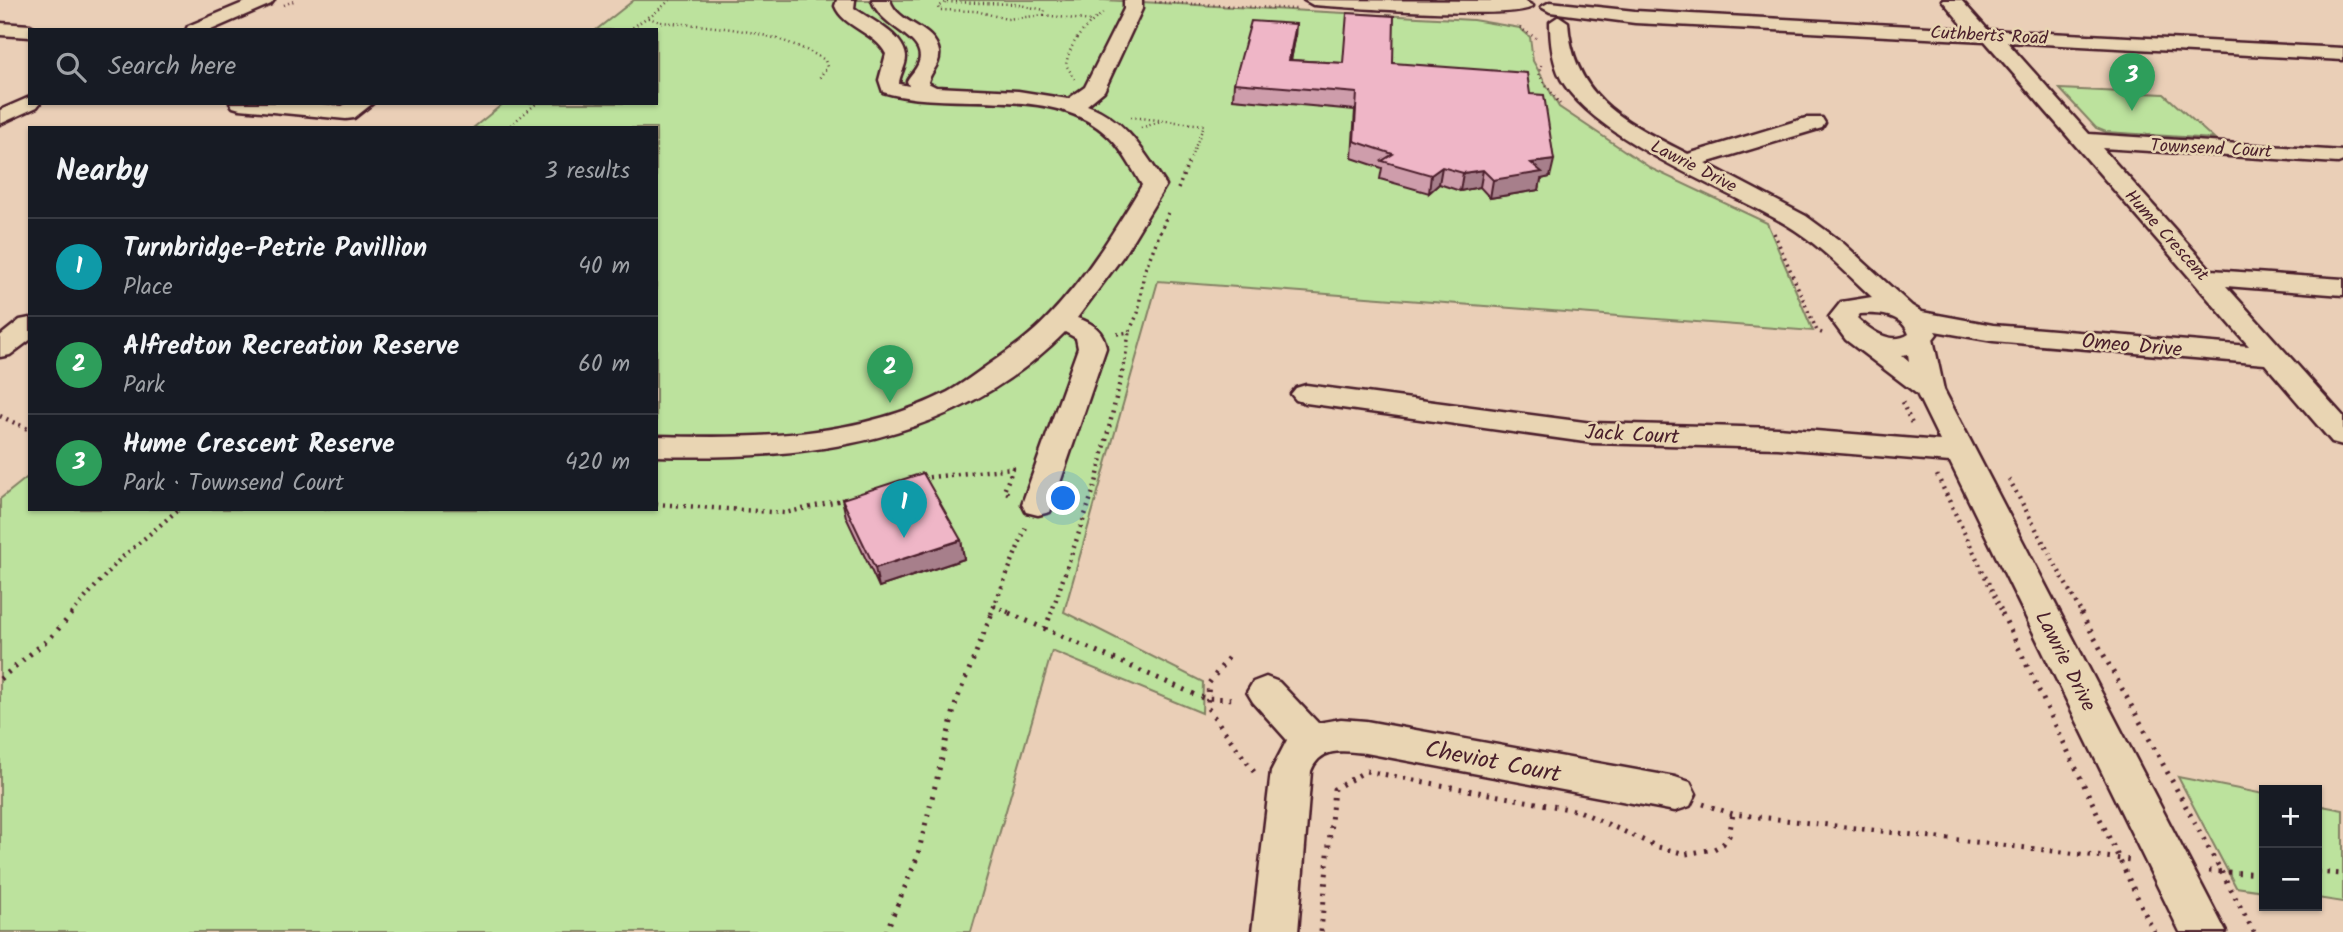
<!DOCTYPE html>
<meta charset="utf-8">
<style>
:root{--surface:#171b24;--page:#242831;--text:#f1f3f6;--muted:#9ea1a6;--line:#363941;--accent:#d1495b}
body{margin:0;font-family:Kalam,sans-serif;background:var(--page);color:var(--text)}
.controls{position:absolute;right:21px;bottom:21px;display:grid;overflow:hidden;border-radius:0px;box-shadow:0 2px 5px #0004}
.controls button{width:63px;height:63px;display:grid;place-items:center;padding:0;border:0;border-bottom:2px solid var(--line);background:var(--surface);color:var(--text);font:35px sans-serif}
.you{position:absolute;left:1064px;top:499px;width:24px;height:24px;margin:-18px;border:5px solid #fff;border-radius:50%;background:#1a73e8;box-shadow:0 0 0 10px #1a73e833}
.badge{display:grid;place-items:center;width:46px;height:46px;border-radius:50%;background:var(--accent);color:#fff;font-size:23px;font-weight:700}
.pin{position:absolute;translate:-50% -58px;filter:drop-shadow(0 2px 4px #0008)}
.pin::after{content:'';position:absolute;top:37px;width:24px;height:21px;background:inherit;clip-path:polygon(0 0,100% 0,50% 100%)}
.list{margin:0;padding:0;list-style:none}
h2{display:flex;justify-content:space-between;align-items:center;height:91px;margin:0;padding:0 28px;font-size:30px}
h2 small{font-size:23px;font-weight:400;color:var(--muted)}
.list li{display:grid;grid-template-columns:46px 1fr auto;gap:21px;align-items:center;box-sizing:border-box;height:98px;padding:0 28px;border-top:2px solid var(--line)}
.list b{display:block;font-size:26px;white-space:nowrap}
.list p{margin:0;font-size:23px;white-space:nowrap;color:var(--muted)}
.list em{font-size:23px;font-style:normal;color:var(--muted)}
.icon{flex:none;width:38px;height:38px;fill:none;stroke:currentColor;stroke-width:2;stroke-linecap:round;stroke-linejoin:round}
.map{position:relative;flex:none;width:2343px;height:932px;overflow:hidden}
.search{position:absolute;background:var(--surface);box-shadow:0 2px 5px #0004;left:28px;top:28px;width:630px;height:77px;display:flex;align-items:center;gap:18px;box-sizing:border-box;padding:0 24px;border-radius:0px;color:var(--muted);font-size:26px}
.panel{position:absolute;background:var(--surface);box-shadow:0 2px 5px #0004;left:28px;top:126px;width:630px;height:385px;border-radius:0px}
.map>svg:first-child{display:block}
.green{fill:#bce29d;stroke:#838064;stroke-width:2}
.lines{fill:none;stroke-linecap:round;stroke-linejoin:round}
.minor-casing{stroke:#4a1f2b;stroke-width:5}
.path-far3{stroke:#4a1f2b;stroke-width:2.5;stroke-dasharray:1 3.5;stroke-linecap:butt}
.path-far2{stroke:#4a1f2b;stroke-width:3.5;stroke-dasharray:2 4.5;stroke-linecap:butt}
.path-far1{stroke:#4a1f2b;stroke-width:4.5;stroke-dasharray:2 5;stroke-linecap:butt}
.path{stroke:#4a1f2b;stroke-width:5;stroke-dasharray:2.5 7;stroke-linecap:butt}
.minor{fill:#e9d5b3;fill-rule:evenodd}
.wall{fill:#ce9dab;stroke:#4a1f2b;stroke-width:2}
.shaded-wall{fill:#a77f8b;stroke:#4a1f2b;stroke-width:2}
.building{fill:#efb6c7;stroke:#4a1f2b;stroke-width:2}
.labels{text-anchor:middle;stroke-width:5;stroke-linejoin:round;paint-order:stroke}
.far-street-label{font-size:18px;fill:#4a1f2b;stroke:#e9d5b3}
.street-label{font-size:21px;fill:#4a1f2b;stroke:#e9d5b3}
.near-street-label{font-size:24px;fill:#4a1f2b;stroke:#e9d5b3}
</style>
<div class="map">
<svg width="2343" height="932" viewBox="0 0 2343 932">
<rect width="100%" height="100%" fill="#eacfb7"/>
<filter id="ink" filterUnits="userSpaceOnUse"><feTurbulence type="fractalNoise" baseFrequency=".0143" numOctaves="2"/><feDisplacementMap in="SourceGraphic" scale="14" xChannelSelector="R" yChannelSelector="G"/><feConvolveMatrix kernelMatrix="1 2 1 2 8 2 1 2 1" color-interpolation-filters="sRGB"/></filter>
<g filter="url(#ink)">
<g class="green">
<polygon points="634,0 1104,0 1473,20 1520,28 1530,37 1533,61 1559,107 1652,169 1767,223 1813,331 1158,281 1064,612 1203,682 1202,713 1052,651 971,932 0,932 0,499 30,475 30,509 656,509 656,128 473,128 504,103 656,103 656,30 596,30"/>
<polygon points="2060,89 2164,94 2214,139 2106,132 2096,128"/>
<polygon points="2178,777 2264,794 2264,891 2236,887"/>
<polygon points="2317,805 2343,810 2343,902 2317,898"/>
</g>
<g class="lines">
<defs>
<g id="minor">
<polygon points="250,0 274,0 271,4 211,30 186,30 188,26"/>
<path d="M 837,0 L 855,0 L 854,8 C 870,20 904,34 906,57 C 906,67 899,75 899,84 L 909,86 L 907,81 C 910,75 917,69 919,62 C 927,37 880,28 872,0 L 890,0 C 897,24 935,26 939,52 C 941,65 929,73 928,83 L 936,87 L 1018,91 L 1068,99 L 1085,87 L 1124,9 L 1124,0 L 1142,0 L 1142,9 L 1104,91 L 1087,105 C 1126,119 1144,152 1166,185 L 1123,256 L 1077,318 C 1093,323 1104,331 1106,348 L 1050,512 L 1038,515 L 1026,512 L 1022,504 L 1078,348 L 1076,338 L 1065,332 C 953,445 807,460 656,456 L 656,436 C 755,439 858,438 948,392 C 962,384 975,374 988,365 C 1010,350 1032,335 1050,315 C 1087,276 1115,230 1142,185 C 1132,169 1123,150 1109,137 C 1053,82 952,113 883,92 L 879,80 L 886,54 C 875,32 844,28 835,6 Z"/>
<path d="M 1304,0 L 1524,1 L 1533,6 C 1520,21 1343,7 1313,5 Z"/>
<path d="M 1942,0 L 1961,0 L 1988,30 L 2343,48 L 2343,60 L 2007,42 L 2089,134 L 2343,151 L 2343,161 L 2338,163 L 2102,148 L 2211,270 L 2343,279 L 2343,295 L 2226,286 L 2343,416 L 2343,445 L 2332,442 L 2265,364 L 1993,341 L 1935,331 L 1937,334 L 1933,339 L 1944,390 L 2226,932 L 2180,932 L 1950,462 L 1778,448 L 1592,443 L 1306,403 L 1296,400 L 1291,394 L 1296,388 L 1306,385 L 1592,423 L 1778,428 L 1940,441 L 1917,394 L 1846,340 L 1829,317 L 1841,302 L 1872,297 C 1845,272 1819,244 1787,225 C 1726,189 1594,139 1561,79 C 1552,61 1550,41 1550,22 L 1559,16 L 1568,22 C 1573,99 1626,122 1688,154 L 1806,118 L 1822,118 L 1825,123 L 1822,128 L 1705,163 L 1806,216 L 1843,243 L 1912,306 L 1922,312 L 1993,325 L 2249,346 L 1985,41 L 1635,23 L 1550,12 L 1541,7 L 1550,2 L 1635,11 L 1966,29 ZM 1860,314 C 1879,313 1902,314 1909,334 C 1891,346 1870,330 1857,318 ZM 1908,354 L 1909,361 L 1902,355 Z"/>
<polygon points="0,23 30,25 39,30 30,30 30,37 0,35"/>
<polygon points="30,97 30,103 40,103 37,107 0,124 0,110"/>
<polygon points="230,103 310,103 342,106 348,103 373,103 354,118 346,119 240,109 233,107"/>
<polygon points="30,318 30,340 10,355 0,357 0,336 20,320"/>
<path d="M 1266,677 L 1279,682 L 1318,723 L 1341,719 L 1366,721 L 1675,777 L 1690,782 L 1696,794 L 1690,806 L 1675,811 L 1366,753 C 1344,751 1321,746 1311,771 L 1298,932 L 1252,932 L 1271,771 L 1287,740 L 1253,702 L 1247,692 L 1253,682 Z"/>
</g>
</defs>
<use href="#minor" class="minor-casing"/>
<g class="path-far3">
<path d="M 670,0 L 649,18 L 660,22 C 719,27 773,29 825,60 L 827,67 L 818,80"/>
<polygon points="947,2 1014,4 1045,10 1044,15 1007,19 976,11 939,10 938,7"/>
<polyline points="1155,2 1296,9"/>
<polyline points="284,5 296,0"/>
<polyline points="1044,15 1091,21"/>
<polyline points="1520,28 1536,38"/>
<polyline points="629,30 649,16"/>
<polyline points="1541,65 1539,75 1562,107"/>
<path d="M 1075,79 L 1066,65 C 1070,41 1086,25 1105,12"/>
<polyline points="1131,117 1204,125 1190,160"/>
<polyline points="507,128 537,103"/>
<polyline points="1141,128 1159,122"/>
</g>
<g class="path-far2">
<polyline points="1178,189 1190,159"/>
<polyline points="1774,233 1817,331 1824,334"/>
<polyline points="1117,334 1129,332 1138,313 1144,272 1168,213"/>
<polyline points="1125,361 1129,332"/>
</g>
<g class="path-far1">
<polyline points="1902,402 1913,426"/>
<polyline points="0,416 30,430"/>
<polyline points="1937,475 2003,614"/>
<polyline points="922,478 1013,468 1004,491 1011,495"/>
<polyline points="2009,479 2082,614"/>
<polyline points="656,504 785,513 846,499"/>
<polyline points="994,606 1013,614"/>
<polyline points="71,614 119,560 179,509"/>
<polyline points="991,614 1026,527"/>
<polyline points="1051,614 1096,483 1125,360"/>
</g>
<g class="path">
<polyline points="1009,613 1203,698 1238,699"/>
<polyline points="2002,613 2154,932"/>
<polyline points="2081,613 2254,932"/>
<polyline points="1045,629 1051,613"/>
<polyline points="1228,658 1209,683 1207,707 1257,776"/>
<polyline points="0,679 51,637 73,613"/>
<polyline points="1703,804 1733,814 2131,860"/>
<polyline points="2209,871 2264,874"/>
<polyline points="2317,872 2343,874"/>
<polyline points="886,932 917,858 956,702 992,613"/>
<polyline points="1321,932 1334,789 1366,771 1579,811 1658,847 1686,854 1714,849 1723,844 1729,836 1733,814"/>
</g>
<use href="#minor" class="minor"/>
</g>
<g class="wall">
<polygon points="1295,39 1291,60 1343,63 1393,63 1530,94 1550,177 1541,179 1539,190 1490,198 1480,187 1460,191 1439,184 1429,193 1380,179 1382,168 1352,158 1355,110 1233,99 1234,83"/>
<polygon points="842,499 961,540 964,559 879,587 846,517"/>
</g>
<g class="shaded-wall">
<polygon points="1296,24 1295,39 1288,76 1289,60"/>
<polygon points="1554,160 1550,177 1541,179 1539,190 1490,198 1493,180 1531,163"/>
<polygon points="1442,167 1439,184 1429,193 1431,175"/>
<polygon points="1483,170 1480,187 1460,191 1463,173"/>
<polygon points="961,540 964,559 879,587 875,568"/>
</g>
<g class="building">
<polygon points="1347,13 1394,16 1393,63 1527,73 1530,94 1544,95 1554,160 1531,163 1542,172 1493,180 1483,170 1463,173 1442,167 1431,175 1382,161 1393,154 1354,141 1357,93 1234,83 1251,21 1296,24 1289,60 1343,63"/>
<polygon points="923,473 961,540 875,568 842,499"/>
</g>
</g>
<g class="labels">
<g class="far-street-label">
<text transform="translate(1989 35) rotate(3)" y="6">Cuthberts Road</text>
<text transform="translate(2211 148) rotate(3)" y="6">Townsend Court</text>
<text transform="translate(1694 166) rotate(27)" y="6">Lawrie Drive</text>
<text transform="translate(2167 235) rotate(48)" y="6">Hume Crescent</text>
</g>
<g class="street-label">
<text transform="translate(2132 345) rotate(5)" y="7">Omeo Drive</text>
<text transform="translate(1632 434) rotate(3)" y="7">Jack Court</text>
<text transform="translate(2066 661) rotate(63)" y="7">Lawrie Drive</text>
</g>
<g class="near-street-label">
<text transform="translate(1493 761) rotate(11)" y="8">Cheviot Court</text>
</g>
</g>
</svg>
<div class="controls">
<button>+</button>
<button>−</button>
</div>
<div class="you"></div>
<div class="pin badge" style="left:904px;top:538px;background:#0f9aa8">1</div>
<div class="pin badge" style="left:890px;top:403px;background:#2e9e5b">2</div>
<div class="pin badge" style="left:2132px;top:111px;background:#2e9e5b">3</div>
<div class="search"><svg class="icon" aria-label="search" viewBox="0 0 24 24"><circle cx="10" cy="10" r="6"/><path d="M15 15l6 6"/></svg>Search here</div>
<section class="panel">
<h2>Nearby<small>3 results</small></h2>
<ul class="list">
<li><span class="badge" style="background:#0f9aa8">1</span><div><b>Turnbridge-Petrie Pavillion</b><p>Place</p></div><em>40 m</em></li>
<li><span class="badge" style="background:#2e9e5b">2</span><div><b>Alfredton Recreation Reserve</b><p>Park</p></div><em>60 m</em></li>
<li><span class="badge" style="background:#2e9e5b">3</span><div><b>Hume Crescent Reserve</b><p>Park · Townsend Court</p></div><em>420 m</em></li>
</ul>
</section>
</div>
